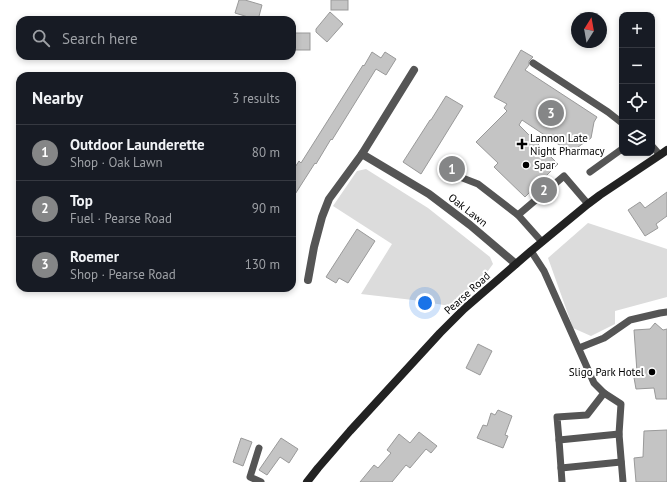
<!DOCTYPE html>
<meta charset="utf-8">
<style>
:root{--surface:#171b24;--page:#242831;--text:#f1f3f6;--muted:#9ea1a6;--line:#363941;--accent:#858687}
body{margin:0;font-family:"PT Sans",sans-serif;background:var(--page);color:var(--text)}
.controls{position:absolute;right:12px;top:12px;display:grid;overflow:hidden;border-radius:8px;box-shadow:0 2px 6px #0003}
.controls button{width:36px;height:36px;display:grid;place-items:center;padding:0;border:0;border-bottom:1px solid var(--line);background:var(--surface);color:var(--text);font:20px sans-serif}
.compass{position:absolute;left:571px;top:12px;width:36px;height:36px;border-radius:50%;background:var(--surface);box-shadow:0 2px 6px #0003;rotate:11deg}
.you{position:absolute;left:425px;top:303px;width:14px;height:14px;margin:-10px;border:3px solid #fff;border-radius:50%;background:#1a73e8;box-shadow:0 0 0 6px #1a73e833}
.badge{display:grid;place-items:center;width:26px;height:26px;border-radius:50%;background:var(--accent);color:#fff;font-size:13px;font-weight:700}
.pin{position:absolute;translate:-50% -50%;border:2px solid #fff;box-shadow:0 1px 4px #0006}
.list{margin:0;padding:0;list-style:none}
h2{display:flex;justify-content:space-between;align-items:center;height:52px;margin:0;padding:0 16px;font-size:17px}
h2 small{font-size:13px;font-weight:400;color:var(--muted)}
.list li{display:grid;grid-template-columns:26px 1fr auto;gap:12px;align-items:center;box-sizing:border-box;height:56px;padding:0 16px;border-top:1px solid var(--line)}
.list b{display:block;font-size:15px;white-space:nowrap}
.list p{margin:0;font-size:13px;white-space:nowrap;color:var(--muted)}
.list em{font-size:13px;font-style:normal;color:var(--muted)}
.icon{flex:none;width:22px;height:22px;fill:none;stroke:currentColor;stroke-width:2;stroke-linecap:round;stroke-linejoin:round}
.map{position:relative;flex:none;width:667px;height:482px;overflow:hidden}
.search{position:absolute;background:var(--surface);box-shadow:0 2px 6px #0003;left:16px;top:16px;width:280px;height:44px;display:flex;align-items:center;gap:10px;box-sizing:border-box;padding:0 14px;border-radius:12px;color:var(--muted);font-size:15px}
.panel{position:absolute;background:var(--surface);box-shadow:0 2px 6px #0003;left:16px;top:72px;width:280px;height:220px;border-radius:12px}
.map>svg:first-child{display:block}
.green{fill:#dcdcdc}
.building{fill:#c4c4c4;stroke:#999}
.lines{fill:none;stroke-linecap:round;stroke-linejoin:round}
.service{stroke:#555;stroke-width:7}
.minor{stroke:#555;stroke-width:8}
.secondary{stroke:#222;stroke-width:8}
.poi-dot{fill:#000;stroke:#fff;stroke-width:1.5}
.labels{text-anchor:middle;stroke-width:4;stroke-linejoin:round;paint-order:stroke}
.poi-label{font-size:11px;fill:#000;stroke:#fff;text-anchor:start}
.street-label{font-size:11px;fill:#000;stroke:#fff}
</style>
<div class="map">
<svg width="667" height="482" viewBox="0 0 667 482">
<rect width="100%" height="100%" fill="#fff"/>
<g class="green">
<polygon points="366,169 428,208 490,257 493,264 485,275 450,306 413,300 361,294 392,244 333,206 357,171"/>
<polygon points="588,223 667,249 667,297 615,311 615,324 591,336 573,328 548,258"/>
</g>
<g class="building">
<polygon points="239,0 245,0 262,5 258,20 235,13"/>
<rect x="331" y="0" width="17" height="10"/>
<polygon points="330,12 343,24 327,42 316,32 316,29"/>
<rect x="292" y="33" width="18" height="17"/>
<polygon points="521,50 533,57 529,61 529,65 525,70 597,117 594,122 591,138 578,147 573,154 522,120 519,125 558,164 525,197 494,167 498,163 476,142 507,111 504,108 507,104 494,97"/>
<polygon points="372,52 381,58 385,52 396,59 386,75 376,69 332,140 331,139 316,164 315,163 292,199 292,172 299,161 301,163 363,65 364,66"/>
<polygon points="446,96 463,106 421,174 403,162 430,120 431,120"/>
<polygon points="667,192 667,216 656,224 658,228 645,236 628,210 640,202 645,208"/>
<polygon points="357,229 375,241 348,283 339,278 336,283 326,277"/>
<polygon points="655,323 663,330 667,329 667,399 656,399 654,388 636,389 633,372 637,372 634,330 650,329"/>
<polygon points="478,344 492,351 480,375 466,368"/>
<polygon points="498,410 512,416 505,435 508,436 503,448 477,438 483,425 487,426 491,413 495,415"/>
<polygon points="667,430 667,482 636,482 634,458 643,457 644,431"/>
<polygon points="419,432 437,446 431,453 426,449 410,468 406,465 392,482 360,482 374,465 378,468 391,453 387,450 399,434 410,443"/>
<polygon points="241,438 252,442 243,466 233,462"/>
<polygon points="281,438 298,449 289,463 280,457 267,475 259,470"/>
</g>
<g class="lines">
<g class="service">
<polyline points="533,63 608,112 622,123"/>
<polyline points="652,146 660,155"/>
<polyline points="590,172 622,149"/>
<polyline points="460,177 478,184 518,215"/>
<polyline points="542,242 518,215 564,176 588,204"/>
<polyline points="531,251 544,271 594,383 604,393 621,404 619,434 623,482"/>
<polyline points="579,348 604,338 630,320 660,313 667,312"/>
<polyline points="559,440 557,417 587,415 604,393"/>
<polyline points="259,448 250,477 261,482"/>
<polyline points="561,468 621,462"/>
<polyline points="562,482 559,440 619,434"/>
</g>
<g class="minor">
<polyline points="362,154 429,194 470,225 516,264"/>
<polyline points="308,280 314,247 322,217 329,199 362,154 414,70"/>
</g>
<polyline class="secondary" points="307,482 318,468 350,431 440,333 464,309 531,251 588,204 600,195 660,155 667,150"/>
</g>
<g class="poi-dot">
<path d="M520 138h4v4h4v4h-4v4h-4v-4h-4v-4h4z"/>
<circle cx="526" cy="165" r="4"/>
<circle cx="652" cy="372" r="4"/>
</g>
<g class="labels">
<g class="poi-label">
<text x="530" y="142">Lannon Late<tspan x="530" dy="13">Night Pharmacy</tspan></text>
<text x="534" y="169">Spar</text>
<text x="644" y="376" text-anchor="end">Sligo Park Hotel</text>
</g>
<g class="street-label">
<text transform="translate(468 210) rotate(38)" y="4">Oak Lawn</text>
<text transform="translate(467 293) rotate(-42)" y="4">Pearse Road</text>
</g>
</g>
</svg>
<div class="controls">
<button>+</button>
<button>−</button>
<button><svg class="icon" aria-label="locate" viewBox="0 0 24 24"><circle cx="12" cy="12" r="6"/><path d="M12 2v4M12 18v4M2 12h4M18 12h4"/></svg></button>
<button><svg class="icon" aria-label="layers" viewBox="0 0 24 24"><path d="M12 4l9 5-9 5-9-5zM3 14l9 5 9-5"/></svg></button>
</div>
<svg class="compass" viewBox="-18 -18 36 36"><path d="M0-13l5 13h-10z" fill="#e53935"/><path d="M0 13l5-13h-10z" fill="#9ea1a6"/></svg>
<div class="you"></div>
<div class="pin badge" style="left:452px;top:169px">1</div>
<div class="pin badge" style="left:544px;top:190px">2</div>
<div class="pin badge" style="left:551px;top:113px">3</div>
<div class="search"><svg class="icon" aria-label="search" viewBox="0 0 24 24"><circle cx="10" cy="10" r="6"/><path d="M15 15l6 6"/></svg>Search here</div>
<section class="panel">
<h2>Nearby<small>3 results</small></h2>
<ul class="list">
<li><span class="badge">1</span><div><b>Outdoor Launderette</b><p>Shop · Oak Lawn</p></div><em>80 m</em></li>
<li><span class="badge">2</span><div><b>Top</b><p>Fuel · Pearse Road</p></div><em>90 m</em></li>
<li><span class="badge">3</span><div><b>Roemer</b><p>Shop · Pearse Road</p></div><em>130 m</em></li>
</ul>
</section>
</div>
